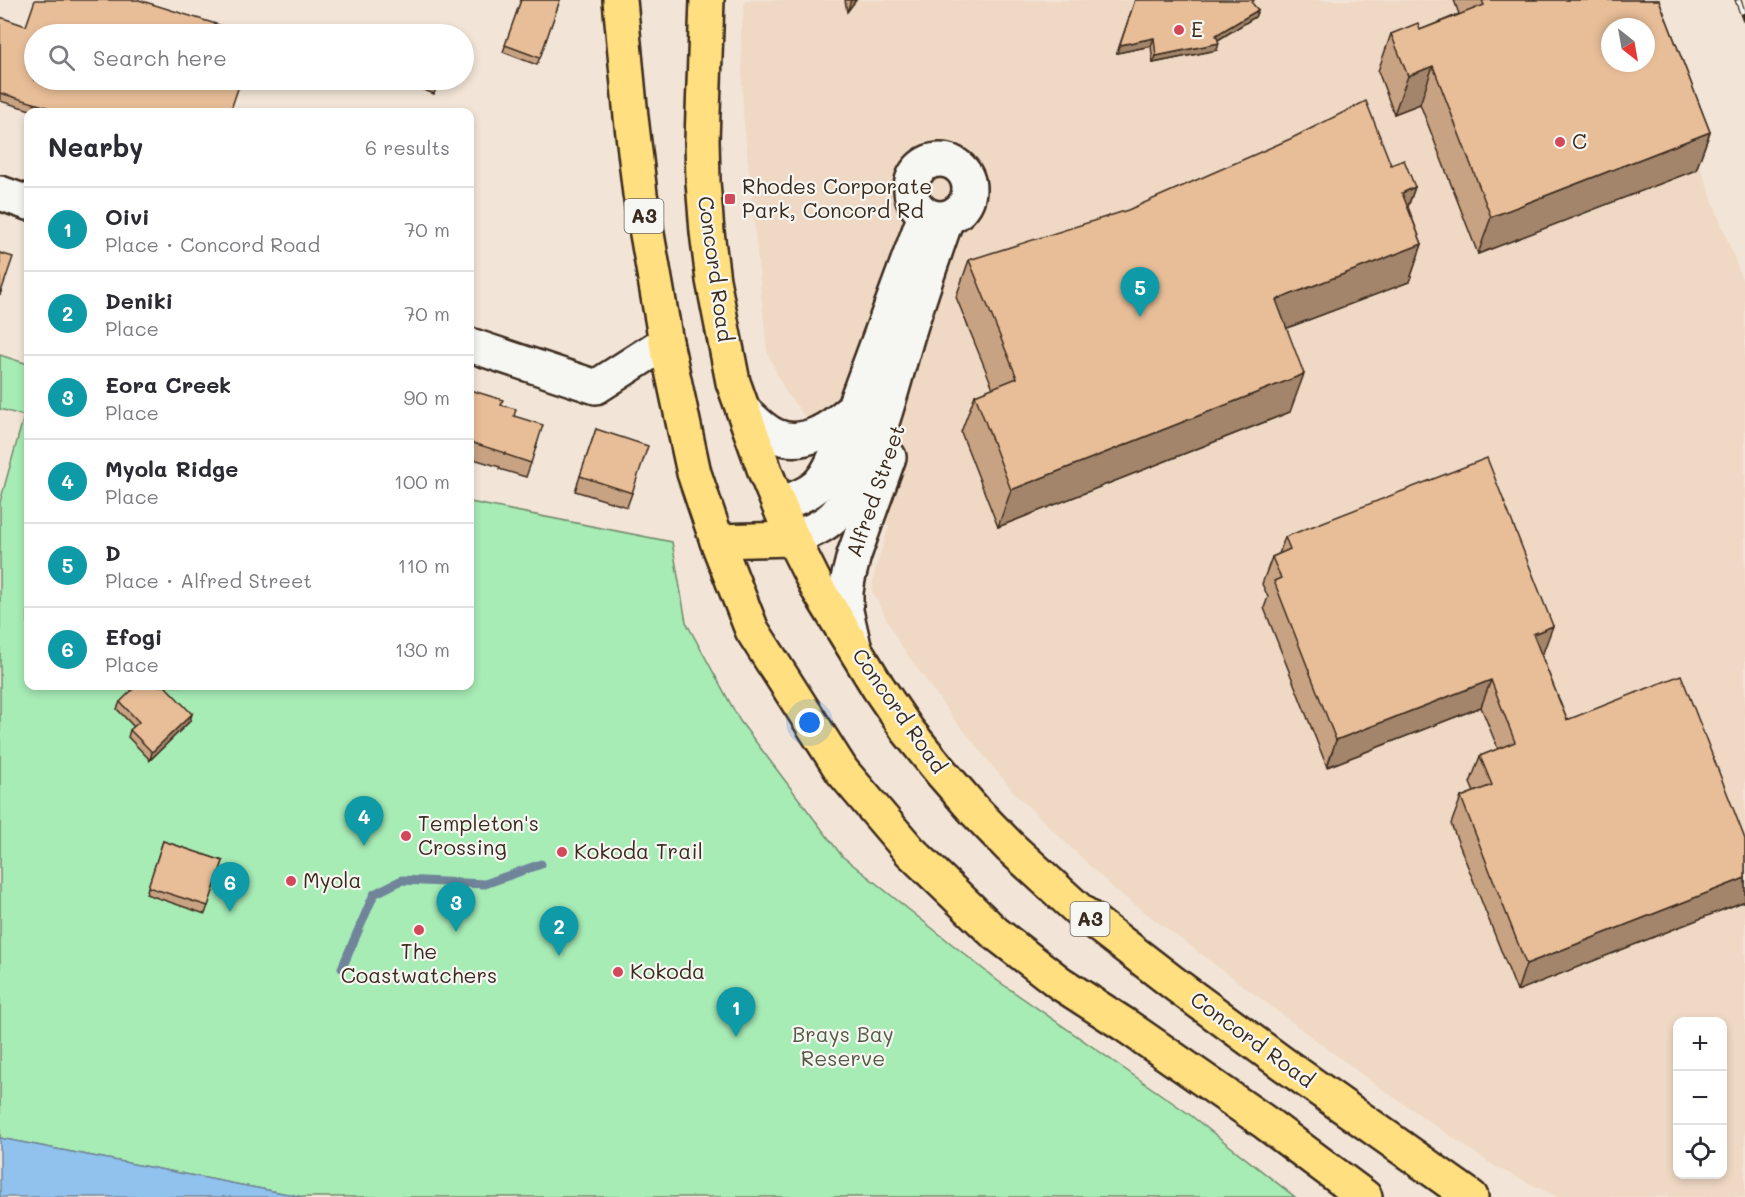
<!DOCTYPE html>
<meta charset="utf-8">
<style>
:root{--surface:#fff;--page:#f7f7f7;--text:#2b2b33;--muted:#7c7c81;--line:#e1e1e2;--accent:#d93025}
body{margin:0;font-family:Mali,sans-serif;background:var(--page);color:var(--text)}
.controls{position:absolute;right:18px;bottom:18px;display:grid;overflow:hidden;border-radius:12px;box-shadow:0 3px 9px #0003}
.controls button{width:54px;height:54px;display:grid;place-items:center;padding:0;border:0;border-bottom:2px solid var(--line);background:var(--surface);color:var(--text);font:30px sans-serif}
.compass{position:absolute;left:1601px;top:18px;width:54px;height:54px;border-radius:50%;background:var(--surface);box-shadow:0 3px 9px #0003;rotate:149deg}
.you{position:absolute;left:810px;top:723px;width:21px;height:21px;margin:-15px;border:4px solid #fff;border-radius:50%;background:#1a73e8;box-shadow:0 0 0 9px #1a73e833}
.badge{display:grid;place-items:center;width:39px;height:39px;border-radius:50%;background:var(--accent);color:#fff;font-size:20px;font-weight:700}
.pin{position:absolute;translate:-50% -50px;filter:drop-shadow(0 2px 3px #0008)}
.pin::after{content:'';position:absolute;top:32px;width:21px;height:18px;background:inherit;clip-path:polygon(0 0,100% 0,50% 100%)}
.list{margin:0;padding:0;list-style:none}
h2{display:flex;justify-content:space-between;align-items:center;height:78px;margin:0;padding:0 24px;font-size:26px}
h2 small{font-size:20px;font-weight:400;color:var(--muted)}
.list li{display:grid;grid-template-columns:39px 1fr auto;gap:18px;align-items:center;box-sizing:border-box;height:84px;padding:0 24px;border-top:2px solid var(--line)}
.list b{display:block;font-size:22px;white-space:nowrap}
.list p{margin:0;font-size:20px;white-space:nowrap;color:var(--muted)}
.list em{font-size:20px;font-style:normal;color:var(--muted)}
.icon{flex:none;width:33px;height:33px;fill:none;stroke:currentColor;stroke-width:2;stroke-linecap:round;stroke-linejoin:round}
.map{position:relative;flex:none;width:1745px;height:1197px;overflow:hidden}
.search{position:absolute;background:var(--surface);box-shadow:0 3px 9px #0003;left:24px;top:24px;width:450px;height:66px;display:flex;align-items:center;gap:15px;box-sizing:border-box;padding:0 21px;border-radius:33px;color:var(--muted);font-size:22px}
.panel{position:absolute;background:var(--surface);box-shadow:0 3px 9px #0003;left:24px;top:108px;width:450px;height:582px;border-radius:12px}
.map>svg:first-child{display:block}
.built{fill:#efd9c4;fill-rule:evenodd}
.green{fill:#a7ebb5;stroke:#718a6a;stroke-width:1.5}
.water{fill:#91c2ed;stroke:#6f859a;stroke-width:1.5}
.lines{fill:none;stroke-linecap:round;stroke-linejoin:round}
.stream{stroke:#6f859a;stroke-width:9}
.street-casing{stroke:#3b2a1e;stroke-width:38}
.highway-casing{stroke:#3b2a1e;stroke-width:38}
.street{stroke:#f6f6f2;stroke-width:33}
.highway{stroke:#ffdf80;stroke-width:33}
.rail-casing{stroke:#3b2a1e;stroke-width:7}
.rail{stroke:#f6f6f2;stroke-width:4.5;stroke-dasharray:14;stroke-linecap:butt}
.wall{fill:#c8a383;stroke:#3b2a1e;stroke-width:1.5}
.shaded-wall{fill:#a2856a;stroke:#3b2a1e;stroke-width:1.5}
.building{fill:#e8be98;stroke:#3b2a1e;stroke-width:1.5;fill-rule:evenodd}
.poi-dot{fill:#d1495b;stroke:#f6f6f2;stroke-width:2}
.labels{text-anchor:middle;stroke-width:4.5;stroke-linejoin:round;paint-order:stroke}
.shield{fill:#f6f6f2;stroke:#73675e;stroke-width:1.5}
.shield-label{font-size:20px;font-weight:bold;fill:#3b2a1e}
.poi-label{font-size:21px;fill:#3b2a1e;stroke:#f6f6f2;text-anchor:start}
.street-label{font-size:21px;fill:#3b2a1e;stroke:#f6f6f2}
.park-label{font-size:21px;fill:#565a44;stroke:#f6f6f2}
</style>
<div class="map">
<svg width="1745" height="1197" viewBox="0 0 1745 1197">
<rect width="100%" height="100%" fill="#f2e5d7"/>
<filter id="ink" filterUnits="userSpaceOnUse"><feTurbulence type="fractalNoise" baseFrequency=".0167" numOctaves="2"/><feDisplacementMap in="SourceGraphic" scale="12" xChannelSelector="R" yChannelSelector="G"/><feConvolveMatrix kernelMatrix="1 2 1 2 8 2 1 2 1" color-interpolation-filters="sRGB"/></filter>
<g filter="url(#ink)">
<path class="built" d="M 745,0 L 1635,0 L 1610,27 L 1610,63 L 1646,63 L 1690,139 L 1745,287 L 1745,1197 L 1557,1197 L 1494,1166 L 1372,1082 L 1115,890 L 1017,796 L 950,714 L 899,643 L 872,591 L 875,569 L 889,527 L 785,391 L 767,352 L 743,112 L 741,31 ZM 1678,1022 L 1722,1022 L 1722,1174 L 1678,1174 Z"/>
<polygon class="green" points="0,355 28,364 28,686 470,686 470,502 672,542 686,622 740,721 842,856 998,981 1189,1114 1295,1197 303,1197 0,1138 0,502 24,416 0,409"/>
<polygon class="water" points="0,1138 303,1197 0,1197"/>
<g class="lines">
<polyline class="stream" points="342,968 374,894 402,880 485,884 541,864"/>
<defs>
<g id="street">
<circle cx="940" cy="189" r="29"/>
<polyline points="0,193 28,203"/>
<polyline points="470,345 596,387 666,342"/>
<path d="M 743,410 C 753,419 763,431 776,436 C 805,448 832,427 852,410"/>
<path d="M 779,505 C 789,501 800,497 810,491 C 827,481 835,457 842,439 L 925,215"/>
<path d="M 793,539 C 808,532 826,526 836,514 C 876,468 891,388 909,331 C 921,293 934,255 947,218"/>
<polyline points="854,646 846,611 846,592 848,579 854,555 889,457"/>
</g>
<g id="highway">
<polyline points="620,0 631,117 640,194 666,342 694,473 717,541 752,630 842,771 910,851 994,932 1060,983 1125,1025 1266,1123 1365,1197"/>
<polyline points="707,0 702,140 703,182 707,232 713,280 733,382 766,474 793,539 818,589 878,687 908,731 941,772 975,811 1010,847 1080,911 1176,985 1282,1063 1471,1197"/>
<polyline points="717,541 793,539"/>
</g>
</defs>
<use href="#street" class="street-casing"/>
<use href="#highway" class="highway-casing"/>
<use href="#street" class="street"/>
<use href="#highway" class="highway"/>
<defs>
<polyline id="rail" points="1738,0 1745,19"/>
</defs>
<use href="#rail" class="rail-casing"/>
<use href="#rail" class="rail"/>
</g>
<g class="wall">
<polygon points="521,0 560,0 537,65 503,52"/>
<polygon points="845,0 856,0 847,12"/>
<polygon points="1135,0 1253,5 1258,10 1255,17 1218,40 1217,50 1153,63 1151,46 1117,53"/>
<polygon points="1454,0 1659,0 1710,132 1696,170 1478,254 1420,104 1394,114 1378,71 1391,34 1420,30 1459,14"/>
<polygon points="0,17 230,112 37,112 0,101"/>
<polygon points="409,80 439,80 434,94 408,84"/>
<polygon points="1391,165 1415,187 1408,207 1422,244 1409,282 1287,328 1290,412 998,527 961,432 975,395 993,388 956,297 969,260"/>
<polygon points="470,390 501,405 514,416 531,463 526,477 499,469 500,467 470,458"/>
<polygon points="596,429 632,493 627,507 575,491"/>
<polygon points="1285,537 1543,653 1541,654 1567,720 1745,839 1745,901 1517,991 1451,824 1461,797 1474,792 1470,783 1480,756 1498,749 1481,707 1327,767 1264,608 1268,597 1262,584 1272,557 1279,554"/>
<polygon points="120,702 190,721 150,760 128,737 130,730 134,727 117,709"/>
<polygon points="163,841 223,861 205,914 146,894"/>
</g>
<g class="shaded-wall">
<polygon points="851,0 856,0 847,12"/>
<polygon points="1258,10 1255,17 1213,43 1216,35"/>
<polygon points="1154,38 1151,46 1117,53 1120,45"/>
<polygon points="1219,43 1217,50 1153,63 1156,56"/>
<polygon points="1433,66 1420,104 1394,114 1408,76"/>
<polygon points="1710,132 1696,170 1478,254 1491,217"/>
<polygon points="1415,187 1401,225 1402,193"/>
<polygon points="1422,244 1409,282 1263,337 1276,300"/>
<polygon points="1304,374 1290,412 998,527 1011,490"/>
<polygon points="1553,626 1543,653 1524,661 1533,634"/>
<polygon points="1491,680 1481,707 1327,767 1336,740"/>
<polygon points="192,714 190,721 150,760 152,752"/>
<polygon points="1745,878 1745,901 1517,991 1526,964"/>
</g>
<g class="building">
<polygon points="35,0 139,0 248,34 34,34 34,80 241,80 230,112 50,112 45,111 47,107 0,93 0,17 26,26"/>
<polygon points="521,0 560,0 540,58 505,45"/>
<polygon points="1135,0 1254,0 1252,3 1258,10 1216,35 1219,43 1156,56 1154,38 1120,45"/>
<path d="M 1482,0 L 1659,0 L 1710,132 L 1491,217 L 1433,66 L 1408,76 L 1391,34 L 1418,23 L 1420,30 L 1484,5 ZM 1610,27 L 1646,27 L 1646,63 L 1610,63 Z"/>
<polygon points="417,80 439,80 436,86"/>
<polygon points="1366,101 1391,165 1404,160 1415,187 1402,193 1422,244 1276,300 1304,374 1011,490 975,395 1017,378 969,260 1128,210 1290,139"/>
<polygon points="0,253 13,257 0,295"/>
<polygon points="470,390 503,400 501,405 516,409 514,416 543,425 531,463 504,454 505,453 470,442"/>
<polygon points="596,429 648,446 632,493 580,476"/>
<polygon points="1487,458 1553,626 1533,634 1567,720 1681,675 1745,839 1745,878 1526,964 1461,797 1492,785 1480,756 1515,742 1491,680 1336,740 1274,581 1281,578 1272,557 1290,549 1285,537"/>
<polygon points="136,686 165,686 192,714 152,752 130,730 139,722 120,702"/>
<polygon points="163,841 223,861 208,906 148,887"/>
</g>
</g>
<g class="poi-dot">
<circle cx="1179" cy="30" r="6"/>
<circle cx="1560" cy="142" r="6"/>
<rect x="724" y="193" width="12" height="12" rx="3"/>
<circle cx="406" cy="836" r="6"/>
<circle cx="562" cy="852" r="6"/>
<circle cx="291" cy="881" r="6"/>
<circle cx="419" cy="930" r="6"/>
<circle cx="618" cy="972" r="6"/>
</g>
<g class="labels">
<g class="shield">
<rect x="624.5" y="199" width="39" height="34" rx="4.5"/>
<rect x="1070.5" y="902" width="39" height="34" rx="4.5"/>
</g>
<g class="shield-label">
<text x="644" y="223">A3</text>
<text x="1090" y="926">A3</text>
</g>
<g class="poi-label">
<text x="1191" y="37">E</text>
<text x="1572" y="149">C</text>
<text x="742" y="194">Rhodes Corporate<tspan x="742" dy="24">Park, Concord Rd</tspan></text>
<text x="418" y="831">Templeton's<tspan x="418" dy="24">Crossing</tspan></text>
<text x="574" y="859">Kokoda Trail</text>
<text x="303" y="888">Myola</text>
<text x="419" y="959" text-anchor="middle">The<tspan x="419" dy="24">Coastwatchers</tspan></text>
<text x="630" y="979">Kokoda</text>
</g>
<g class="street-label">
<text transform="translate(715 269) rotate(82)" y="7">Concord Road</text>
<text transform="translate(876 491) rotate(-71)" y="7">Alfred Street</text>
<text transform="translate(899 711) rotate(55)" y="7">Concord Road</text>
<text transform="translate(1252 1040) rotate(36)" y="7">Concord Road</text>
</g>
<g class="park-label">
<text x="843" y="1042">Brays Bay<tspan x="843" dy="24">Reserve</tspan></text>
</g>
</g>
</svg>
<div class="controls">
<button>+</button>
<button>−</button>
<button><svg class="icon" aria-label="locate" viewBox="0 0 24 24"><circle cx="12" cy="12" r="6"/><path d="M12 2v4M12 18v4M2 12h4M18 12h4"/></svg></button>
</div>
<svg class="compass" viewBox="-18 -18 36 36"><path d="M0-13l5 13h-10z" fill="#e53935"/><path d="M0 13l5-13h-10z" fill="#7c7c81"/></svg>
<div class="you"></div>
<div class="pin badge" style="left:736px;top:1037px;background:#0f9aa8">1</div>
<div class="pin badge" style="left:559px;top:956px;background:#0f9aa8">2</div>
<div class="pin badge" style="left:456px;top:932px;background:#0f9aa8">3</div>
<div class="pin badge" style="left:364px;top:846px;background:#0f9aa8">4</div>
<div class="pin badge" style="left:1140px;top:317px;background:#0f9aa8">5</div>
<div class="pin badge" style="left:230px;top:912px;background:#0f9aa8">6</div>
<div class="search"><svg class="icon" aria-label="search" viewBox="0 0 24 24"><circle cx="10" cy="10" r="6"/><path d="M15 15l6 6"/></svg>Search here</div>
<section class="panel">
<h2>Nearby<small>6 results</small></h2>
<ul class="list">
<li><span class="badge" style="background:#0f9aa8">1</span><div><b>Oivi</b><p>Place · Concord Road</p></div><em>70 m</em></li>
<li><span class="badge" style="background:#0f9aa8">2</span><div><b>Deniki</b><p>Place</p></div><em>70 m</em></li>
<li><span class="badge" style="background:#0f9aa8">3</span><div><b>Eora Creek</b><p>Place</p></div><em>90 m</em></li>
<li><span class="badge" style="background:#0f9aa8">4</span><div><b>Myola Ridge</b><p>Place</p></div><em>100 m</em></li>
<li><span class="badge" style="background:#0f9aa8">5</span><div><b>D</b><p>Place · Alfred Street</p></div><em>110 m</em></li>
<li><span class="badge" style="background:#0f9aa8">6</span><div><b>Efogi</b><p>Place</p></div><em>130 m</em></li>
</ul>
</section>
</div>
